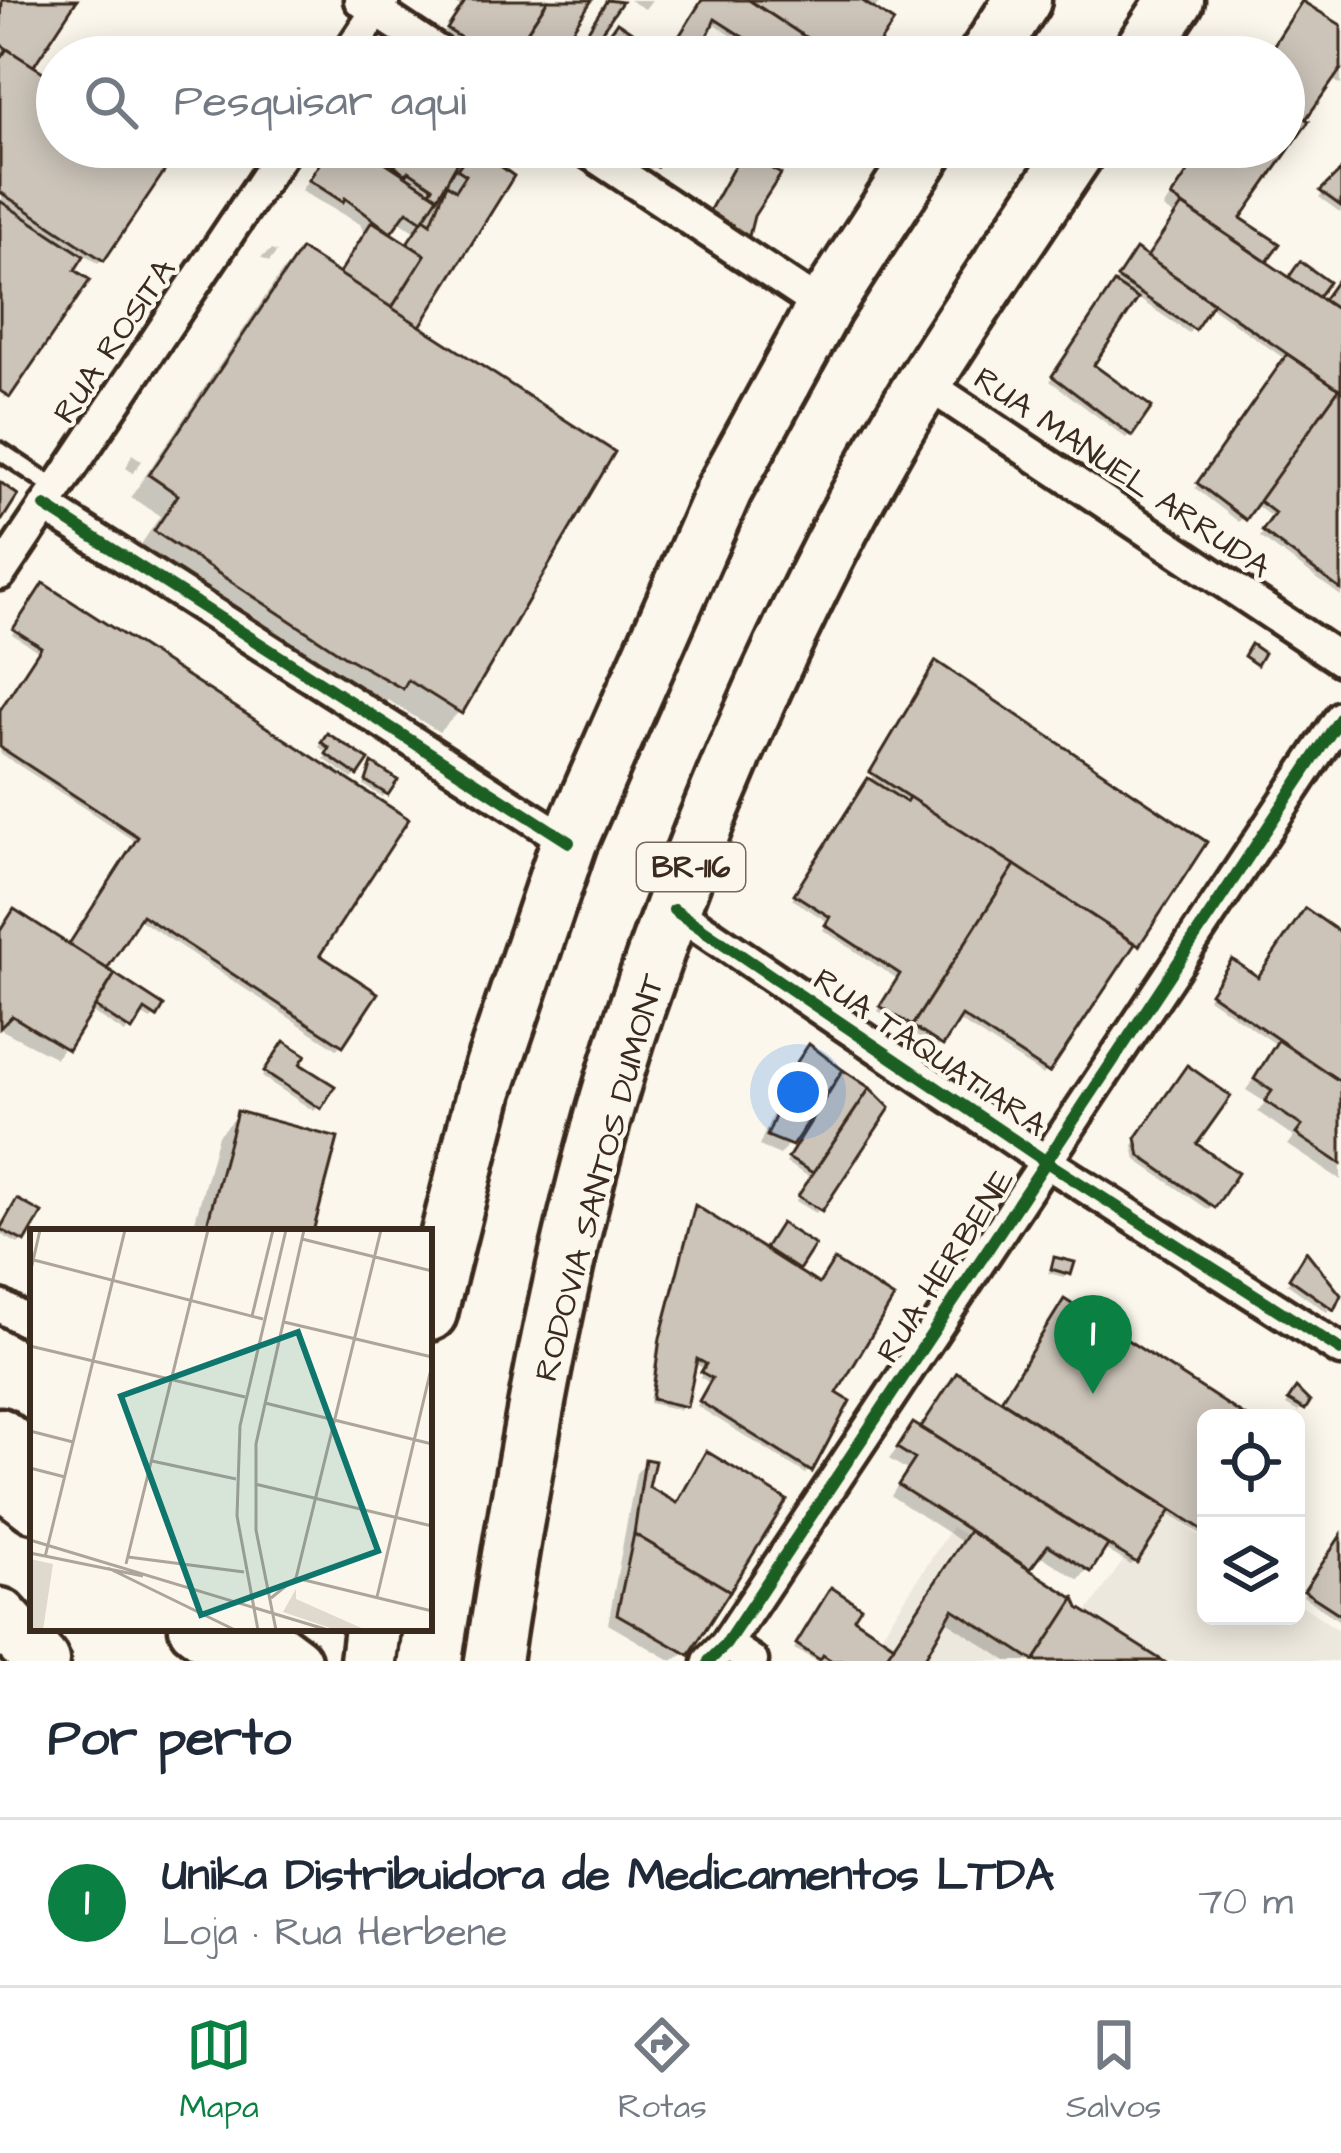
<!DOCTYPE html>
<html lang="pt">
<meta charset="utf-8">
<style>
:root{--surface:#fff;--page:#f2f2f3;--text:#1f2937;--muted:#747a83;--line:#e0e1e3;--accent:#0b8043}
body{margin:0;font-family:"Architects Daughter",sans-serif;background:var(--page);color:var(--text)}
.controls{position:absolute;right:36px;bottom:36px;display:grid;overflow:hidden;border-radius:18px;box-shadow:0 6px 30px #0003}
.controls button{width:108px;height:108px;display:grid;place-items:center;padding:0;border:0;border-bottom:3px solid var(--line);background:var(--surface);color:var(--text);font:60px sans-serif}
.you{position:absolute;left:798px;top:1092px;width:42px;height:42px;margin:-30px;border:9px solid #fff;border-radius:50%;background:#1a73e8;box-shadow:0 0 0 18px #1a73e833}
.badge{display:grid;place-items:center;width:78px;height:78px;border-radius:50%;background:var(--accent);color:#fff;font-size:39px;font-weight:700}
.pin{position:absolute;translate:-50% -99px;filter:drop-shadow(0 3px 6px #0008)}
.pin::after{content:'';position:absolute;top:63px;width:42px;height:36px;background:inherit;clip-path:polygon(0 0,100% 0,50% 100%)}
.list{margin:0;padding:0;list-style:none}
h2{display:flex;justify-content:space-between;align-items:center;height:156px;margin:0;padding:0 48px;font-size:51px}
h2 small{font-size:39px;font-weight:400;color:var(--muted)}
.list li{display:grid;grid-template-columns:78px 1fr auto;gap:36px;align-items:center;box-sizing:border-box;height:168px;padding:0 48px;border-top:3px solid var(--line)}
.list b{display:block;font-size:45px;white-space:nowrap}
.list p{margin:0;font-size:39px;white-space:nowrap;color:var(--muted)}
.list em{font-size:39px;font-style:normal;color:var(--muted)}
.icon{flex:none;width:66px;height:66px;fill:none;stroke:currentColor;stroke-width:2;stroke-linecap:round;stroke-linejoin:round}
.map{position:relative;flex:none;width:1341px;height:1661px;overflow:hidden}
.search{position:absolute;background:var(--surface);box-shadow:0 6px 30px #0003;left:36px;right:36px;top:36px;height:132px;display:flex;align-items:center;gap:30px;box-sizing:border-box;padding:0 42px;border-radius:66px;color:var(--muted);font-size:45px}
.sheet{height:324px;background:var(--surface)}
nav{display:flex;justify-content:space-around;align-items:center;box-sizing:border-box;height:168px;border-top:3px solid var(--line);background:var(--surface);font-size:33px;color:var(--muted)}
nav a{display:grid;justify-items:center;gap:6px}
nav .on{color:var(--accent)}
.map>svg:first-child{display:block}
.built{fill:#ede8dd}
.shadow{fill:#0003;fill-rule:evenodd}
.building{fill:#ccc4b9;stroke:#3b2a1e;stroke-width:3}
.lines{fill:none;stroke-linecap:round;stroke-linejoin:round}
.lane-casing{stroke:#3b2a1e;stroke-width:24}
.street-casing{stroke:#3b2a1e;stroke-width:39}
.primary-casing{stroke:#3b2a1e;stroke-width:57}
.highway-casing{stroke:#3b2a1e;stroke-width:63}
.lane{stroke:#fbf7ec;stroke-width:15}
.street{stroke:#fbf7ec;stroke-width:30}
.primary{stroke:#fbf7ec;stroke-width:48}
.highway{stroke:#fbf7ec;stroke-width:54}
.cycleway-casing{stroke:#fbf7ec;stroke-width:20}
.cycleway{stroke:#1b5e20;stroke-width:12}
.labels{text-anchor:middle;stroke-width:9;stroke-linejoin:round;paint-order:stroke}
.shield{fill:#fbf7ec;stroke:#75685c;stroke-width:3}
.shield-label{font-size:30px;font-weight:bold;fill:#3b2a1e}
.street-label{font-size:33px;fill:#3b2a1e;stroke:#fbf7ec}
.inset-road{fill:none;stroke:#aea59a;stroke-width:3}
.view{fill:#0f766e;fill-opacity:0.15;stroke:#0f766e;stroke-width:6}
.inset-edge{fill:none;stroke:#3b2a1e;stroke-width:6}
</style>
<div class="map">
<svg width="1341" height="1661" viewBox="0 0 1341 1661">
<rect width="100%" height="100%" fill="#fbf7ec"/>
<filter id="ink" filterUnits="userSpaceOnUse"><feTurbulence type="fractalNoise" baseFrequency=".00833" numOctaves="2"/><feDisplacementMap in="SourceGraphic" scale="24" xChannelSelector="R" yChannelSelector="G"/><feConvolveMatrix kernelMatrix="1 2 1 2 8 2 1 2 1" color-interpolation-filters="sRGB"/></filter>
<g filter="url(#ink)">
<polygon class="built" points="1160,1509 1206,1540 1206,1616 1296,1616 1296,1601 1341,1632 1341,1661 864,1661 952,1527 1087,1612"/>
<g class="shadow">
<polygon points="0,0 73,0 30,68 57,100 57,147 128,147 102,259 98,263 82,253 4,399"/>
<polygon points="449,0 588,0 550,57 525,43 523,32 507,57 467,57 440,40 460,7"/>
<polygon points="629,0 652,0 645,9"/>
<polygon points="703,0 881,0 873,11 867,57 735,57 744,44 711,22 685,57 664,57"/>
<polygon points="1302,4 1341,29 1341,85 1330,78 1284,147 1284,57 1264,57"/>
<path d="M 329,147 L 456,147 L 450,155 L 461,162 L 474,147 L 489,147 L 416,327 L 459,712 L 439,732 L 388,700 L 380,708 L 136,552 L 160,516 L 131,497 L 281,273 L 301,252 L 337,275 L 364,233 L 360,224 L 301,191 ZM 397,220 L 415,232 L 404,245 L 387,234 Z"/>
<polygon points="617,147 667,147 651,169"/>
<polygon points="1204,147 1284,147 1237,218 1275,245 1262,263 1287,279 1300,265 1314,297 1322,303 1341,278 1341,596 1260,537 1273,518 1254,504 1239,522 1195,488 1285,359 1208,305 1189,333 1136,297 1090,366 1130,434 1126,438 1050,381 1132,257 1147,260 1176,217 1163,208"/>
<polygon points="1341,170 1341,213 1319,197"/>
<polygon points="271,250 277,252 269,262 261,258"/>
<polygon points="132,454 142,461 133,473 126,468"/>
<polygon points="40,591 316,956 341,1044 337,1049 137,918 103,970 160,1007 151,1020 139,1013 125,1033 89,1010 56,1058 0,1029 0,930 5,923 15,913 68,947 136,842 0,753 0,712 39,652 12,634"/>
<polygon points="933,669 1203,843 1043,1075 956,1019 936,1049 878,1011 899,980 823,930 828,922 792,899 871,779"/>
<polygon points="323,740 356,775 352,779 324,759 327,753 319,747"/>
<polygon points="373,766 386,793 382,797 364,785"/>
<polygon points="1341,936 1341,1180 1288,1145 1294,1137 1258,1112 1265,1102 1246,1090 1277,1045 1208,998 1228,967 1258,980"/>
<polygon points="809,1048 830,1087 843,1074 886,1109 816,1213 796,1201 811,1178 786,1163 823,1103 818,1100 780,1155 759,1146 780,1096 776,1093"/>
<polygon points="280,1049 295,1065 318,1107 314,1111 262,1077"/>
<polygon points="1184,1073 1192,1145 1213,1206 1209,1210 1136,1160 1133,1145"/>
<polygon points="238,1114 309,1232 192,1232 218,1135"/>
<polygon points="14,1207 22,1240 18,1244 0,1234"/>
<polygon points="695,1208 764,1251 777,1231 811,1246 795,1271 833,1394 806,1474 697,1406 710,1383 700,1377 705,1369 693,1363 680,1410 649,1403 657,1344"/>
<polygon points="1303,1259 1331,1308 1327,1312 1287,1284"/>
<polygon points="1055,1261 1069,1273 1064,1277 1048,1273"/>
<polygon points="1061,1307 1206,1418 1206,1537 1166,1513 1131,1565 1103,1548 1079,1580 1038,1554 1026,1570 1157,1661 1036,1661 1036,1655 1030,1661 1007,1661 944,1619 918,1661 817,1661 794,1649 827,1595 892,1648 962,1542 891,1496 907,1470 889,1459 914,1427 920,1431 953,1380 1000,1404"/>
<polygon points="1292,1396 1306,1403 1298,1412 1286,1405"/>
<polygon points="706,1455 686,1653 672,1661 608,1624 636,1473 646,1463 645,1488 675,1505"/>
<polygon points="1341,1538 1341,1622 1303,1596"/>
</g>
<g class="building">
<polygon points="2,0 77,0 33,67 0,44"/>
<polygon points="466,0 548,0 510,57 491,57 447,29"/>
<polygon points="548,0 592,0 556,55 528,39 527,32"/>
<polygon points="607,0 622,2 595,41 586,34"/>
<polygon points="702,0 749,0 836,57 734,57 746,39 715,19 704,44 700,41 689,57 666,57"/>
<polygon points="749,0 861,0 894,22 870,57 836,57"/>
<polygon points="1302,1 1341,25 1341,69 1306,119 1284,106 1284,57 1266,57"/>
<polygon points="617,22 651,45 643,57 593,57"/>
<polygon points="7,49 57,81 50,92 57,96 57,147 133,147 166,169 104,261 0,192 0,59"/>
<polygon points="1284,106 1309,121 1241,218 1280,244 1267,262 1171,197 1205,147 1284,147"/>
<polygon points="330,147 362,147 438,197 422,221 407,211 391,233 345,198 343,202 309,180"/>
<polygon points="373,147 445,147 460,158 438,197 430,191 433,187 409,171 406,175"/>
<polygon points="495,147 499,150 492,160 514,176 419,328 391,309 425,255 407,243 424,218 431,223 447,184 456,190 466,175 457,169 473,147"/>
<polygon points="627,147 671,147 657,167"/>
<polygon points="745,147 783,148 772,169 781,174 754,216 748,240 707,215"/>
<polygon points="1341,170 1341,206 1320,191"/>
<polygon points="0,201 84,256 75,270 90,280 10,397 0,391"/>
<polygon points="1182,205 1341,312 1341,391 1147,257"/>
<polygon points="372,221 425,255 391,309 339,274"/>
<polygon points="301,249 615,452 462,714 408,680 403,689 344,656 154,531 178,495 149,475"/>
<polygon points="1136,249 1213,303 1195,330 1117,278"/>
<polygon points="1300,261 1329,282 1318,297 1289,277"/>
<polygon points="1341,275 1341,312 1323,300"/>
<polygon points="1114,283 1138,299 1094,365 1152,407 1132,436 1052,376"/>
<polygon points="1287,354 1339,389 1246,520 1197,483"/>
<polygon points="1339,389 1341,391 1341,590 1262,531 1275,513 1259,501"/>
<polygon points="0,482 18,495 2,520 0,519"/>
<polygon points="43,583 409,819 320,955 378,993 343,1046 142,915 107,969 69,944 138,837 0,747 0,710 41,647 13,629"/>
<polygon points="1251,644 1264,653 1257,665 1244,656"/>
<polygon points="936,661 1207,842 1139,946 870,772"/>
<polygon points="327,733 369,760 358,776 326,754 329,748 321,742"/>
<polygon points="372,763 398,780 388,795 366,781"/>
<polygon points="868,778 906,802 909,797 1015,865 912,1026 880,1006 900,974 825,925 830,917 794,894"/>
<polygon points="1015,865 1135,944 1049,1073 962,1016 943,1046 912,1026"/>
<polygon points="1305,908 1341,933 1341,1082 1210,993 1232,959 1258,977"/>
<polygon points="14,909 115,974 68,1050 12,1016 0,1028 0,931"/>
<polygon points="115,974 164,1006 157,1018 145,1010 132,1031 95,1007"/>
<polygon points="1278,1040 1341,1082 1341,1164 1296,1134 1302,1126 1265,1101 1272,1091 1254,1079"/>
<polygon points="284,1041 306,1055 300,1064 335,1086 321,1109 264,1071"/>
<polygon points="809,1044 843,1070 792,1146 767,1136 788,1085 783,1083"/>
<polygon points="1187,1065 1231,1096 1197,1144 1238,1173 1215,1208 1140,1156 1136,1138"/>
<polygon points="843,1070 870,1088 813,1173 788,1158"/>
<polygon points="870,1088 890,1108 822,1211 798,1196"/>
<polygon points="237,1111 338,1138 313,1232 205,1232"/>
<polygon points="17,1199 42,1213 25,1242 0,1229"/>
<polygon points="695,1205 819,1284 834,1260 894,1298 837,1393 850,1401 812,1472 699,1401 712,1378 701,1372 706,1364 697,1359 687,1407 652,1399 660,1338"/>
<polygon points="781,1223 815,1245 799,1270 765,1248"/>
<polygon points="1306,1251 1341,1295 1334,1310 1289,1278"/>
<polygon points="1054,1257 1075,1262 1071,1275 1051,1269"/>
<polygon points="1064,1299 1248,1418 1206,1418 1206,1532 1001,1400"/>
<polygon points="957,1372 1171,1510 1137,1563 921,1427"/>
<polygon points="1296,1388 1310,1402 1305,1410 1288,1400"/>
<polygon points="913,1423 1108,1545 1091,1572 1048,1545 1030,1569 898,1485 915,1459 897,1448"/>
<polygon points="706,1451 787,1500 730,1591 634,1534 645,1459 655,1461 649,1487 677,1503"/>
<polygon points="969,1531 1075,1599 1034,1661 953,1609 923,1661 883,1661"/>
<polygon points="634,1534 730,1591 689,1655 617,1614"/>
<polygon points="1341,1535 1341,1615 1304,1591"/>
<polygon points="831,1587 861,1607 854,1618 894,1645 883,1661 832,1661 823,1655 820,1660 796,1644"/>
<polygon points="1075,1598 1079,1608 1163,1661 1034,1661"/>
</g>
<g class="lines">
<defs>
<polyline id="lane" points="0,451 57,489"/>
<g id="street">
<polyline points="360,0 446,57"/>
<polyline points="346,57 384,0"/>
<polyline points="581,147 824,308"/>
<polyline points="924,382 1341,660"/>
<polyline points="45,506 569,842"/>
<polyline points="0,574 286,147"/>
<polyline points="674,910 1045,1161 1341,1350"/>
<polyline points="0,1306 33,1325"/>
<polyline points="726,1644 752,1661"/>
<polyline points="709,1661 726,1644 1341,717"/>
</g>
<g id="primary">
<polyline points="0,1433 33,1459"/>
<polyline points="0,1482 33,1507"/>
<polyline points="194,1628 237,1661"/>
<polyline points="252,1628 296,1661"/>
</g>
<g id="highway">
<polyline points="986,57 1023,0"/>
<polyline points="1138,57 1176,0"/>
<polyline points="429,1313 485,1090 569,842 724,490 824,308 928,147"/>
<polyline points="0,1616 41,1661"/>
<polyline points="368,1661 372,1628"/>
<path d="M 493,1661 C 527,1442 566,1217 637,1007 C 706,803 811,564 924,382 C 974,302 1027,225 1079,147"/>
</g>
</defs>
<use href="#lane" class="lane-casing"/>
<use href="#street" class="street-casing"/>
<use href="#primary" class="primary-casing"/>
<use href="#highway" class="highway-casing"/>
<use href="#lane" class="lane"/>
<use href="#street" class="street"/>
<use href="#primary" class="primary"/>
<use href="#highway" class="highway"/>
<defs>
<g id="cycleway">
<polyline points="45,506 569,842"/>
<polyline points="674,910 1045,1161 1341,1350"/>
<polyline points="709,1661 726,1644 1341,717"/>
</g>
</defs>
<use href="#cycleway" class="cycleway-casing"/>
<use href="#cycleway" class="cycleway"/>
</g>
</g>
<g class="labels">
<rect class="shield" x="637" y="843" width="108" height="48" rx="9"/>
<g class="shield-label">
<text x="691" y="877">BR-116</text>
</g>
<g class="street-label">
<text transform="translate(113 340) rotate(-56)" y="12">RUA ROSITA</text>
<text transform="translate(1123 471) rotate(34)" y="12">RUA MANUEL ARRUDA</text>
<text transform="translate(931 1051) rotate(34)" y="12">RUA TAQUATIARA</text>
<text transform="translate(598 1177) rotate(-75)" y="12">RODOVIA SANTOS DUMONT</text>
<text transform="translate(944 1265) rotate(-57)" y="12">RUA HERBENE</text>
</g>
</g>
<g transform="translate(30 1229)">
<rect width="402" height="402" fill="#fbf7ec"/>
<path d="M 0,330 L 23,335 L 13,401 L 0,401 ZM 266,360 L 266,370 L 336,401 L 306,401 L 253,383 Z" fill="#dfd9ce"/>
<path class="inset-road" d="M 272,10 L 402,42M 0,30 L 233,90M 0,45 L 10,1M 222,87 L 243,1M 254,93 L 402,128M 0,117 L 215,168M 235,174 L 402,215M 0,202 L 43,213M 122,232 L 206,250M 0,239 L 35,248M 225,255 L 402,297M 0,311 L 298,401M 0,324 L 113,347M 15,328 L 95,1M 98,328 L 214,343M 96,335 L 178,1M 78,339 L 205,401M 266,349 L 402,382M 347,368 L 402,136M 241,369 L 266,349 L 351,1M 228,401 L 207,287 L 210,197 L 256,1M 246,401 L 226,301 L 226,215 L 274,1"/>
<path class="view" d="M 268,103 L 348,322 L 171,386 L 91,167 Z"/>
<rect width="402" height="402" class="inset-edge"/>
</g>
</svg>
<div class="controls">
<button><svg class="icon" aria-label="locate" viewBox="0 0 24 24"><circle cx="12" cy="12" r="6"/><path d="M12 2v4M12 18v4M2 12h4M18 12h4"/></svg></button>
<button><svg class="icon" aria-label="layers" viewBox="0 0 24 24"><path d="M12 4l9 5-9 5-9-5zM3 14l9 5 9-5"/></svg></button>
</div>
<div class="you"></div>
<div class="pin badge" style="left:1093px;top:1394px">1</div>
<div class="search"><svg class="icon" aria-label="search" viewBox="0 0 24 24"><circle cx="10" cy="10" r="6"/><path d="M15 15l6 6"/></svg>Pesquisar aqui</div>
</div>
<section class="sheet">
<h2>Por perto<small></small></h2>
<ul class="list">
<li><span class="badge">1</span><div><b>Unika Distribuidora de Medicamentos LTDA</b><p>Loja · Rua Herbene</p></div><em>70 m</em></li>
</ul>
</section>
<nav>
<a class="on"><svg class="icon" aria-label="map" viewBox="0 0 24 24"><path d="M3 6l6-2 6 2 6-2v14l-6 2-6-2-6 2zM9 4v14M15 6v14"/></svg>Mapa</a>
<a><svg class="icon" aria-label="directions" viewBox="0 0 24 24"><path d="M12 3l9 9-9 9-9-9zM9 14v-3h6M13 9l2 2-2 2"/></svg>Rotas</a>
<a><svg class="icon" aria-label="saved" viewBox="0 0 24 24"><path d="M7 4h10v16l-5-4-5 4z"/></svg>Salvos</a>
</nav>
